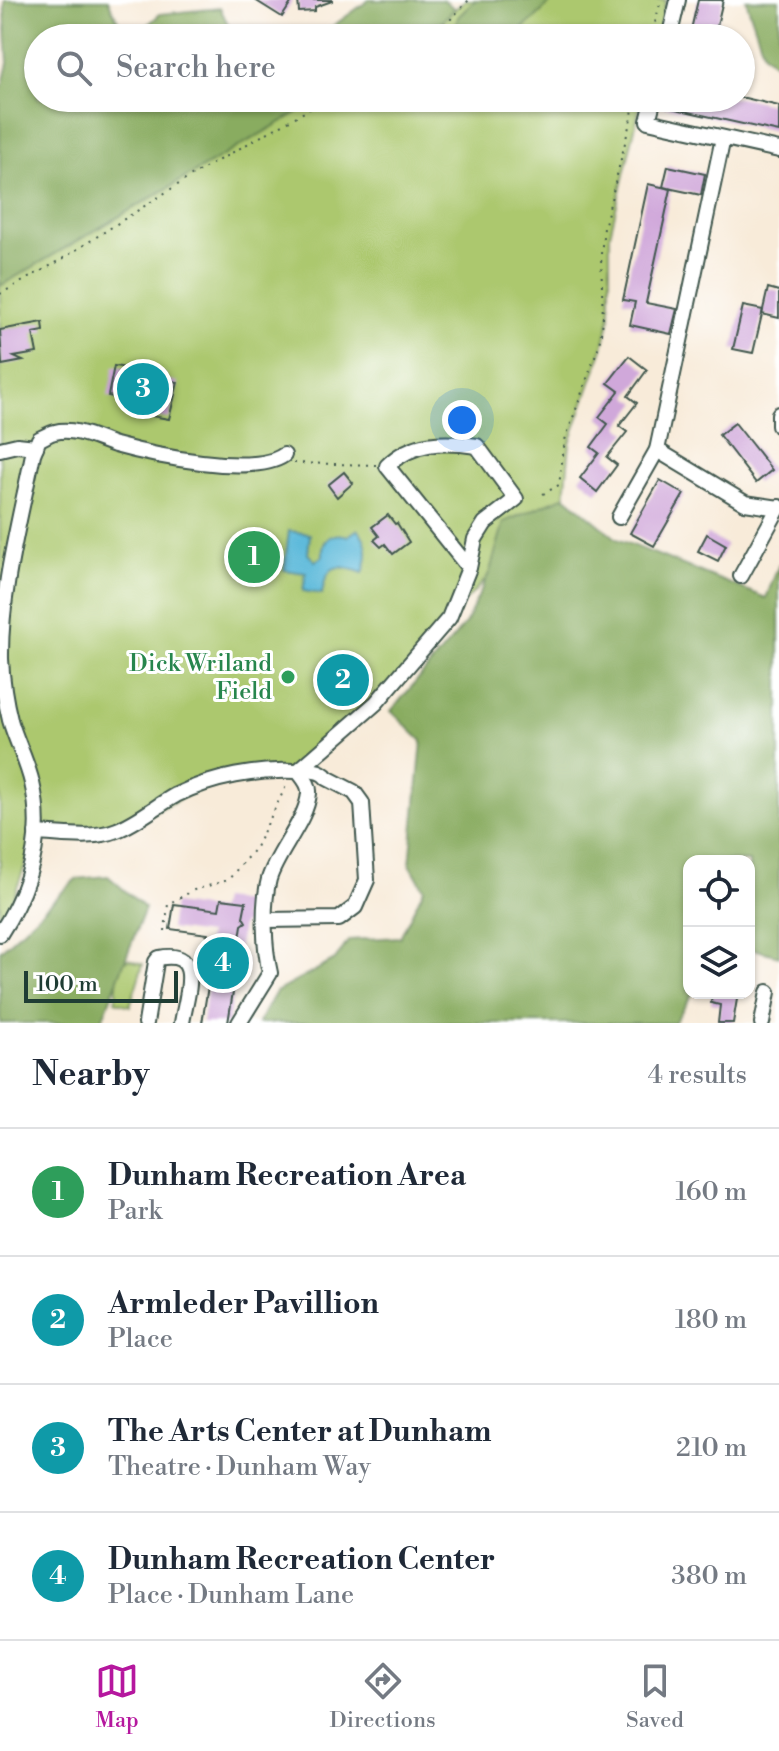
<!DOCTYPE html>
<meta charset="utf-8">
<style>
:root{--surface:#fff;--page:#f6f6f7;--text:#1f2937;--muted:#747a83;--line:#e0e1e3;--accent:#b5179e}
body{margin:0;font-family:"Libre Bodoni",serif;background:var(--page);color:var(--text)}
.controls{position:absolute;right:24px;bottom:24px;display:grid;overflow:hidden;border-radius:16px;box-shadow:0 2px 6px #0004}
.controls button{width:72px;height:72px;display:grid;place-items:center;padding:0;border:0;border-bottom:2px solid var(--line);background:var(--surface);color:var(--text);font:40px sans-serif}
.scale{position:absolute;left:24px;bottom:20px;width:154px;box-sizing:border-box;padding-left:8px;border:4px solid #1f3d34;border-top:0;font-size:22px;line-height:28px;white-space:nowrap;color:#1f3d34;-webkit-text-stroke:6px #fff;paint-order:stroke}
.you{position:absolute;left:462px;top:420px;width:28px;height:28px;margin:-20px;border:6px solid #fff;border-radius:50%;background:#1a73e8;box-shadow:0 0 0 12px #1a73e833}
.badge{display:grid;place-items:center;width:52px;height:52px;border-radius:50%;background:var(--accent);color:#fff;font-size:26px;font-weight:700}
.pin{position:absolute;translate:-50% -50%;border:4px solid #fff;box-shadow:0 2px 8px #0006}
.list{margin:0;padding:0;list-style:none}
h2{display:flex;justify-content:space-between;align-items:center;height:104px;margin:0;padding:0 32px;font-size:34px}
h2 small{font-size:26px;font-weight:400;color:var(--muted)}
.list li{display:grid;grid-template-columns:52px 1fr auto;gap:24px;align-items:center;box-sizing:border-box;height:128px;padding:0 32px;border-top:2px solid var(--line)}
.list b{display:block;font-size:30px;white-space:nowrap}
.list p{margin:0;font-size:26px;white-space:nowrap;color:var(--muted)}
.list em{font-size:26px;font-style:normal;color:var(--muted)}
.icon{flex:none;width:44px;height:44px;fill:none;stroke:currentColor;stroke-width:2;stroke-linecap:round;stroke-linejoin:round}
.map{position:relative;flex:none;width:779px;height:1023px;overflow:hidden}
.search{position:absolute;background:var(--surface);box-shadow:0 2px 6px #0004;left:24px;right:24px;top:24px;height:88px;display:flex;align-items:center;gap:20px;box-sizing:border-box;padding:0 28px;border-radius:44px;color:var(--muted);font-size:30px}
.sheet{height:616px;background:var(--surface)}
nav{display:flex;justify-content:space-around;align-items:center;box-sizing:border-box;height:112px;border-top:2px solid var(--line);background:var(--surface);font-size:22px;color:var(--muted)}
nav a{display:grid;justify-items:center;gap:4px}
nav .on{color:var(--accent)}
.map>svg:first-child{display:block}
.green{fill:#acc86e;stroke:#668251;stroke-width:2}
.forest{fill:#89ac61;stroke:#54744a;stroke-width:2}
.water{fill:#5cb9da;stroke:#3e7b87;stroke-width:2}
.building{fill:#d0a8da}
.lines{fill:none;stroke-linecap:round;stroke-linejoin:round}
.minor-casing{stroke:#40574d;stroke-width:18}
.path{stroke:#40574d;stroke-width:2;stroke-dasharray:2 6;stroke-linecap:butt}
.minor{stroke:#fff;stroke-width:14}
.leisure-dot{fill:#2e9e5b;stroke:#fff;stroke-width:3}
.labels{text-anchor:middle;stroke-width:6;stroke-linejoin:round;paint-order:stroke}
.leisure-label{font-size:24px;fill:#27864d;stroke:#fff;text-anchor:end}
</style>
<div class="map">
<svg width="779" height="1023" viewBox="0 0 779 1023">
<rect width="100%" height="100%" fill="#fff"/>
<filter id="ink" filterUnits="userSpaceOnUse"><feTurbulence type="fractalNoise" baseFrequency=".0125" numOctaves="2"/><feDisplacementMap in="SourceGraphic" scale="16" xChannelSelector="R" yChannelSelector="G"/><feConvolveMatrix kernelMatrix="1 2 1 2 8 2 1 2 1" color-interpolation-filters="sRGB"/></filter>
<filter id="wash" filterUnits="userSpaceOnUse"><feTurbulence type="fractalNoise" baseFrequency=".006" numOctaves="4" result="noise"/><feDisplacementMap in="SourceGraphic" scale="32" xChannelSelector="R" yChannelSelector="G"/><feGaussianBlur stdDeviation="1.8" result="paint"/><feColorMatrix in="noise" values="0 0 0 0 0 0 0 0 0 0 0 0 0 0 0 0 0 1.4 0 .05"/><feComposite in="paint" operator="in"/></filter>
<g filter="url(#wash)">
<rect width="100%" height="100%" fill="#f8ebd9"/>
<g class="green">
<polygon points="465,0 666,0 657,38 405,38 442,21"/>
<polygon points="322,98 642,98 610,234 610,317 603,348 570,443 565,496 449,618 416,658 298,771 217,780 118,830 37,833 0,934 0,286"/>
<path d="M 128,959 L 143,964 L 130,1006 L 115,1001 C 119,987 114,968 128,959 Z"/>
</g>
<g class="forest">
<polygon points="4,0 108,0 119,23 140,32 160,14 220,8 235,38 38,38 38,98 322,98 0,286 0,95 8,63"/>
<polygon points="369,0 444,0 455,9 442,21 405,38 307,38 326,31"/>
<path d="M 475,0 L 551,0 L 552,1 C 518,36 515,38 466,38 L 456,28 L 458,17 Z"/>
<polygon points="746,0 779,0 779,68 764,54"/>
<polygon points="565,496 617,539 766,598 779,564 779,956 749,948 749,861 689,861 689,993 693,993 674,1023 258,1023 276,992 335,960 349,940 400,937 424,889 410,864 422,741 391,711 466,623 490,571 504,522"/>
<polygon points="108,876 145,908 101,1023 0,1023 0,951 76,879"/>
</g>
<path class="water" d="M 358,529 C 369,543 369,556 363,573 C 340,565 327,560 322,594 L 303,591 L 306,573 L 284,570 L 289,531 L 310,534 L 308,554 L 315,561 L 323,556 C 321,540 332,531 348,536 Z"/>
<g id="blocks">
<g class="building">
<polygon points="255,0 293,0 282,17"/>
<polygon points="298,0 332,0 332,1 315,7 315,11 299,12"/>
<polygon points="698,0 723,0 714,38 689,38"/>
<polygon points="664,98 745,98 779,106 779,132 662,106"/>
<polygon points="668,166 705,174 701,195 663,187"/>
<polygon points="648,184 671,189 646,303 677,309 671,334 630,325 635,302 623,300"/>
<polygon points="768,288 779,291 779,318 762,314"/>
<polygon points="743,306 763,310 753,353 733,349"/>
<polygon points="43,322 44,331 33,333 37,353 14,357 23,361 2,365 0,330"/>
<polygon points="629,356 647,370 628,396 637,403 619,426 627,432 607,457 617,465 597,492 580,478 599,453 591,447 608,424 599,417 619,391 608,383"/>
<polygon points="114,366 166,374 165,380 178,382 169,419 146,415 149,404 108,396"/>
<polygon points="735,423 772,470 756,483 719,435"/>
<polygon points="344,472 353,483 337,497 328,485"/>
<polygon points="660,480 684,494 654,546 630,533"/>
<polygon points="388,515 395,524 397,523 409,542 393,554 385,544 381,547 374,540 379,536 372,527"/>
<polygon points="707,534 726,545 718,561 698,551"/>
<polygon points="346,656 350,691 338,692 338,685 321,688 319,673 336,671 336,658"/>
<polygon points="221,899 246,902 243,917 246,922 242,925 237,958 247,959 245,974 237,973 235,979 228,1023 202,1023 210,974 202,972 203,967 200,966 202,953 205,953 208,934 170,929 174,904 219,910"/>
<polygon points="712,993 738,993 733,1023 718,1023 720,1005 711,1003"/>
</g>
</g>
</g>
<g filter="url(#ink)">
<use href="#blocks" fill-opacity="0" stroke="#40574d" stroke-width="2"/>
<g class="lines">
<defs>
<g id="minor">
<polyline points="669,38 678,0"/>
<polyline points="654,98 648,121 779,150"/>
<polyline points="779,414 779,426"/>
<polyline points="0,449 17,445 36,447"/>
<polyline points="657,450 745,503 779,508"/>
<polyline points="619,517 657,450 723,138"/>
<polyline points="741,576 779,507"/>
<path d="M 298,771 L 376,703 L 449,618 L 469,568 L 475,539 L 485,523 L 516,499 L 477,446 C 444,441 412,441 387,466 L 469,568"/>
<path d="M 36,833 C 63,834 92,840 117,830 C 138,822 156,806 176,795 C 213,777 257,769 298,771 C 303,778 310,784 309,793 C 307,820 277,852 269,879 C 262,905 264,948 270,973 L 239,1023"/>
<path d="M 266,920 L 339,919 L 355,907 L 367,880 L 362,803 L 354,792 L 327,778 C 321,769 308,770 298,771"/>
<path d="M 0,934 C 30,888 45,837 32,783 C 27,761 16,741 10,720 C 5,700 2,679 1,659 C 0,593 20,519 33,454 L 39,439 C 44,437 50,433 55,432 C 75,427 97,439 115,445 C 151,455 253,477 284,455"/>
<path d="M 146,1023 L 156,962 L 159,958 C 205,949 186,996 182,1023"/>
<polyline points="762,1023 768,992"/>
</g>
</defs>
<use href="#minor" class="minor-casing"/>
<g class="path">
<polyline points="415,38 448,22 469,0"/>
<polyline points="651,38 661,0"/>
<polyline points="0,294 59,261 196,173 329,98"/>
<polyline points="294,463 376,465"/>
<polyline points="543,494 559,485 565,440 599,345 603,321 601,254 604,228 636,98"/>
<polyline points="165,931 168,904 194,890 228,880 256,847 288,782"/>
</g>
<use href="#minor" class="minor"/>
</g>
</g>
<circle class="leisure-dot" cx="288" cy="677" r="8"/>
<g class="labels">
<g class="leisure-label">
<text x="272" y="671">Dick Wriland<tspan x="272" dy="28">Field</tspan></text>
</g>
</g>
</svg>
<div class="controls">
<button><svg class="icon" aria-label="locate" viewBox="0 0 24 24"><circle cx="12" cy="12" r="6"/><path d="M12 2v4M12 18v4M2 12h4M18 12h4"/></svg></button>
<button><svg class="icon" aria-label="layers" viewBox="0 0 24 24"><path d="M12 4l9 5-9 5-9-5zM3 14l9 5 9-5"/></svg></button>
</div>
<div class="scale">100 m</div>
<div class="you"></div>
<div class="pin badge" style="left:254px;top:557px;background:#2e9e5b">1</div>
<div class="pin badge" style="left:343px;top:680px;background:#0f9aa8">2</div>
<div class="pin badge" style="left:143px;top:389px;background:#0f9aa8">3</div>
<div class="pin badge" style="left:223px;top:963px;background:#0f9aa8">4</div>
<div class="search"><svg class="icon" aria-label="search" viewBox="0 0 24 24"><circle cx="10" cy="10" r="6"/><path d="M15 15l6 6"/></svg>Search here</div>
</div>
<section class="sheet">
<h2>Nearby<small>4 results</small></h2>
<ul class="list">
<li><span class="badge" style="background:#2e9e5b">1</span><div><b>Dunham Recreation Area</b><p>Park</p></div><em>160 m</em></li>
<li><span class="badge" style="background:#0f9aa8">2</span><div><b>Armleder Pavillion</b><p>Place</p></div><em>180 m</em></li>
<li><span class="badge" style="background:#0f9aa8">3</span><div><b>The Arts Center at Dunham</b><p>Theatre · Dunham Way</p></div><em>210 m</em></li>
<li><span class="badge" style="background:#0f9aa8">4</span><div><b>Dunham Recreation Center</b><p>Place · Dunham Lane</p></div><em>380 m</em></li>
</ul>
</section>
<nav>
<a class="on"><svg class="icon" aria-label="map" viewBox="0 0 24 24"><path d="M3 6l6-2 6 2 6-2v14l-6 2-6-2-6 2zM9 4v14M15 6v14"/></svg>Map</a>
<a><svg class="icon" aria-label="directions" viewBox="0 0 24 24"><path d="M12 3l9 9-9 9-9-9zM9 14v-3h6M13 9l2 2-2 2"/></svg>Directions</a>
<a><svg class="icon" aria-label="saved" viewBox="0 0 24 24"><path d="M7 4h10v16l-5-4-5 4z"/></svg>Saved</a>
</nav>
